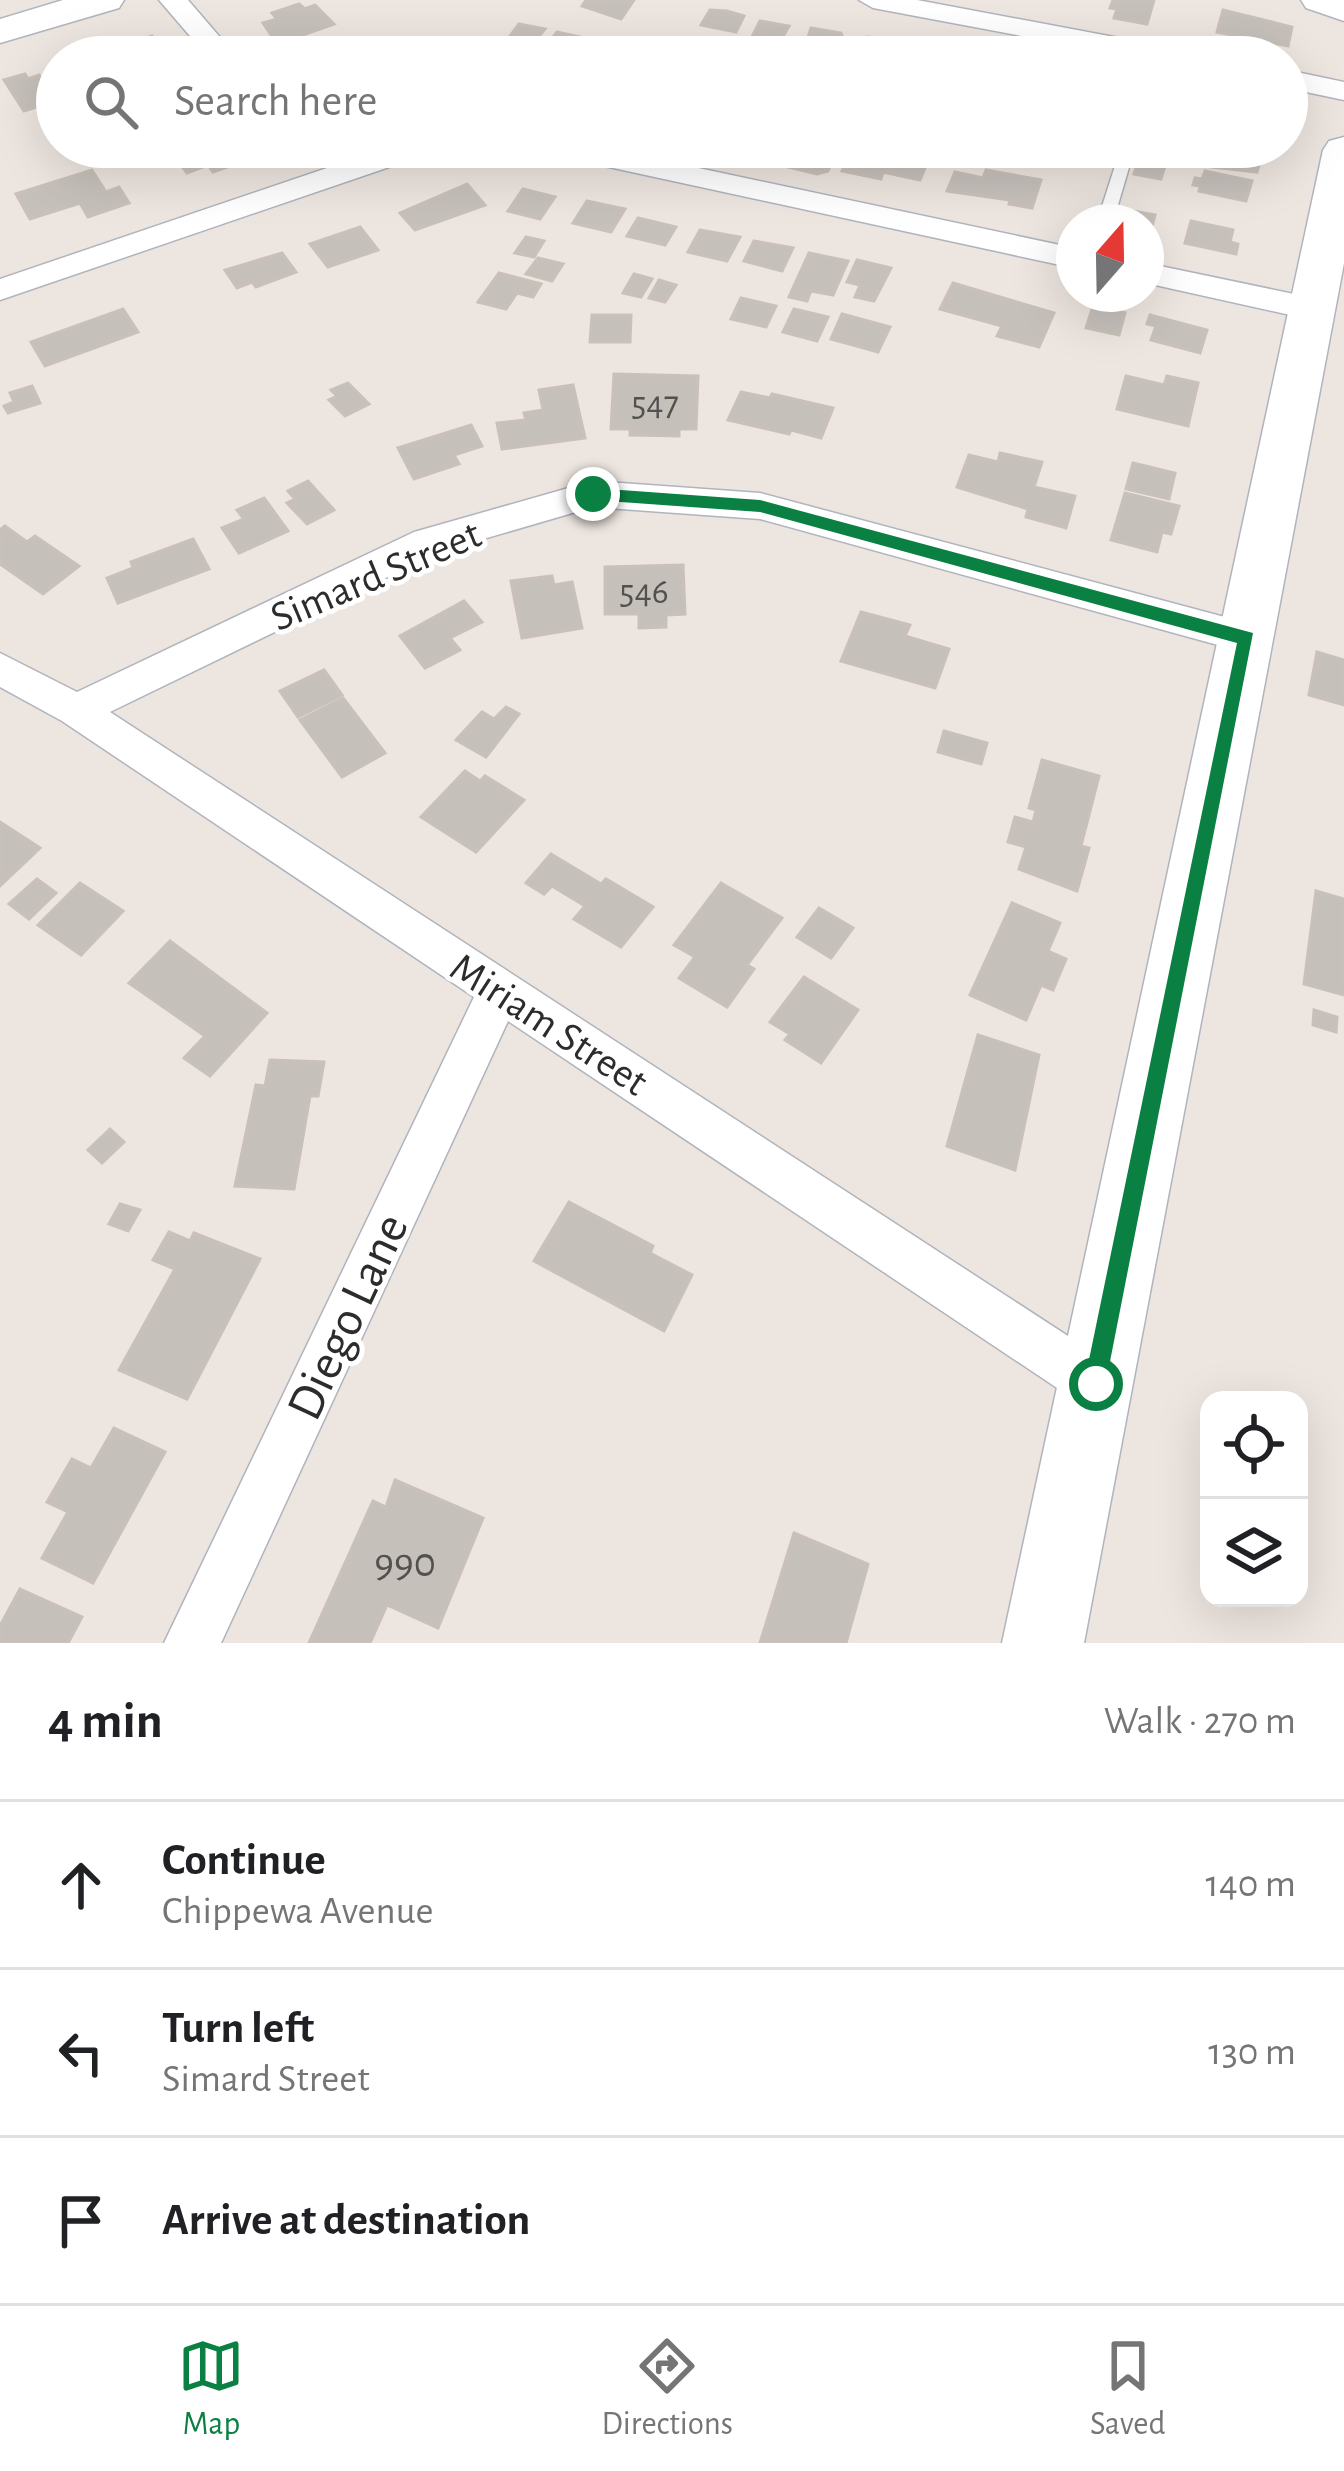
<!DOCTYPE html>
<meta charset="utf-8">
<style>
:root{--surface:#fff;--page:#f2f2f2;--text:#202124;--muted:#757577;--line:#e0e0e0;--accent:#0b8043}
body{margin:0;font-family:"Alegreya Sans",sans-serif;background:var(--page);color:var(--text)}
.controls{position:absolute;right:36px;bottom:36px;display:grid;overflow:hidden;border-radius:24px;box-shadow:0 12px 48px #0002}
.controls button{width:108px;height:108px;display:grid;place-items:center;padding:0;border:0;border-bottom:3px solid var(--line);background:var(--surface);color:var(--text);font:60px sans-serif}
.compass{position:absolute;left:1056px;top:204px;width:108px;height:108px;border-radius:50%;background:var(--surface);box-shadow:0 12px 48px #0002;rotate:20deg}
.stop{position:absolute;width:36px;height:36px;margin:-27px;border:9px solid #0b8043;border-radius:50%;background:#fff}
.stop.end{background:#0b8043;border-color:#fff;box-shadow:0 3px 12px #0008}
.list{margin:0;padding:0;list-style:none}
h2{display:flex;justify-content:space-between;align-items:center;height:156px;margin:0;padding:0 48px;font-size:51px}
h2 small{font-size:39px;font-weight:400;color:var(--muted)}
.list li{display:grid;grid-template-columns:78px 1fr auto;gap:36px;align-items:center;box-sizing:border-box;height:168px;padding:0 48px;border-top:3px solid var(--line)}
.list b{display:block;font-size:45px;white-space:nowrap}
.list p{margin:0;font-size:39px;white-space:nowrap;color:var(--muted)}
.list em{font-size:39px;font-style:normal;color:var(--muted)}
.icon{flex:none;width:66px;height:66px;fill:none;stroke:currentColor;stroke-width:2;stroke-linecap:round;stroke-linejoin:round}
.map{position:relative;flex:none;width:1344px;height:1643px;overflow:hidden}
.search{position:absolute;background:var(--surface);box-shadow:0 12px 48px #0002;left:36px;right:36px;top:36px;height:132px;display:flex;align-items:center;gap:30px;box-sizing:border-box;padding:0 42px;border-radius:66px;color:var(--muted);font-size:45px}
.sheet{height:660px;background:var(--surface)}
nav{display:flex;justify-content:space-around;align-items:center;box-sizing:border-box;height:168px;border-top:3px solid var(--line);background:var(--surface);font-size:33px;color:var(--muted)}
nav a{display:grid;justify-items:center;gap:6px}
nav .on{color:var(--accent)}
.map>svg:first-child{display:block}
.building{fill:#c6c0bb;stroke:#c9c1b9;stroke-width:3}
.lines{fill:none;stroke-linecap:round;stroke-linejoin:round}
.lane-casing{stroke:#b0b4bc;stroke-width:3}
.street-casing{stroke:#b0b4bc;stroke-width:3}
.secondary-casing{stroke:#b0b4bc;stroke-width:3}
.lane{fill:#fff;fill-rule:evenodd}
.street{fill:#fff;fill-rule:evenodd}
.secondary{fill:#fff;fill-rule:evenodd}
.route{fill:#0b8043}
.labels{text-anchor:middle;stroke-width:10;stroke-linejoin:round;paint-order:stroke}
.number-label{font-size:36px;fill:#525150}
.street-label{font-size:42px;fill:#2c2c2c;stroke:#fff}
.near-number-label{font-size:42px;fill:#525150}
.near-street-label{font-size:51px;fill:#2c2c2c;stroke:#fff}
</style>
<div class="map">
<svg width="1344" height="1643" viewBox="0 0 1344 1643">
<rect width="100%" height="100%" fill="#ede5df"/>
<g class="building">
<polygon points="586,0 634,0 621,19 582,6"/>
<polygon points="1113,0 1154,0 1147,24 1114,18 1117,9 1110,8"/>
<polygon points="299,4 305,9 315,5 334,24 277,44 263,23 277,19 272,13"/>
<polygon points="710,10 727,11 744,16 736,32 701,25"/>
<polygon points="1223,10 1292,27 1288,46 1217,32"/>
<polygon points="760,21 789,26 781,40 753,35"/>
<polygon points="519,24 545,29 532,45 507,40"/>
<polygon points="811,28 841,33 844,41 837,57 804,50"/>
<polygon points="557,32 584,38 572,54 545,48"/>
<polygon points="152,36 166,56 99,57 133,47 130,43"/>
<polygon points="868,37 889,41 881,57 858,55"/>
<polygon points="919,40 948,46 946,49 973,54 910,57"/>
<polygon points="25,74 28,79 39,75 56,101 24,111 4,80"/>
<polygon points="167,147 226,147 239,163 213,172 208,165 187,173"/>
<polygon points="799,147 819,147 837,151 828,171 817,174 788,167"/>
<polygon points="853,147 892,147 888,155 894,156 897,149 930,156 920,180 883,172 881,179 842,171"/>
<polygon points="1217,147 1263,152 1257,172 1211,167"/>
<polygon points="1139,158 1166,163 1161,179 1134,174"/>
<polygon points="92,170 106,192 119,187 129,203 88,217 80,203 30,219 16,194"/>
<polygon points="986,170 1041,180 1032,208 1009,204 1010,200 947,191 955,172 983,178"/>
<polygon points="1205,171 1252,181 1246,201 1199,191 1200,186 1193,185 1195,178 1202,179"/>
<polygon points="467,184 485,205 415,230 400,213"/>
<polygon points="523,189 555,197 540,219 508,211"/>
<polygon points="587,201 625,209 611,232 573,223"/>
<polygon points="1127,210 1155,215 1150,234 1146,233 1146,222 1124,222"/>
<polygon points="638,218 676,227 665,245 627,236"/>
<polygon points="1191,221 1233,230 1230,242 1238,244 1236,254 1185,243"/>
<polygon points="360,227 378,250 328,267 310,244"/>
<polygon points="700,230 740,237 727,261 688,252"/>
<polygon points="526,237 544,241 534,257 515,253"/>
<polygon points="754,241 793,248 782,271 744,261"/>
<polygon points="282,253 296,272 256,287 252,282 237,288 225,270"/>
<polygon points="809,253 848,261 833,295 811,291 807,301 789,297"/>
<polygon points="538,258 563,264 552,281 526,274"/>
<polygon points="857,260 891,268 874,301 855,297 860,285 847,282"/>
<polygon points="499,273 541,284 533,297 517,293 506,309 478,302"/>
<polygon points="634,274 652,279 641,297 623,293"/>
<polygon points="659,280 676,285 665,302 649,298"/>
<polygon points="953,283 1054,313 1039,347 997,336 1002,326 940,309"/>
<polygon points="741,298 776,306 766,327 731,319"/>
<polygon points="1093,306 1125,313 1119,335 1086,328"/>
<polygon points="123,309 138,332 45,366 31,342"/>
<polygon points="794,309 828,317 817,341 783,332"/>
<polygon points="842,314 890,327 878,352 831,339"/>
<polygon points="592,315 631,315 630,342 590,342"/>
<polygon points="1150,315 1207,330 1200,353 1151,340 1156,326 1147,324"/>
<polygon points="614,374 698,376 696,429 679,429 679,436 630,435 630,429 611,429"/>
<polygon points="1126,376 1164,385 1167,376 1198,383 1188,426 1117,409"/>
<polygon points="348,383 369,404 345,416 329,400 337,396 331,390"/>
<polygon points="573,385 585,438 502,449 497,423 526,420 524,413 543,410 539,390"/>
<polygon points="32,386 40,403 8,413 4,406 14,402 10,393"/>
<polygon points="741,392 770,398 772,394 833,408 821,438 791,430 789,434 728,420"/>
<polygon points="471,425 482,446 454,455 459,464 414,479 398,448"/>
<polygon points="1000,453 1042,462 1034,487 1075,496 1066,528 1026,517 1028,509 957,487 969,455 998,462"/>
<polygon points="1133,463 1175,473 1169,499 1126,489"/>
<polygon points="308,481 334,510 307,524 287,503 295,499 288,491"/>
<polygon points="1125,493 1179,506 1171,534 1162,532 1157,552 1111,540"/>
<polygon points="264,498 288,531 239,553 222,528 244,519 237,510"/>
<polygon points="5,526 27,542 35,536 79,566 43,594 0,564 0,530"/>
<polygon points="193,539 209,569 118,603 107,578 133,568 131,562"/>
<polygon points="683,565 685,614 666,615 666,627 639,628 639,614 605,614 605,567"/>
<polygon points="552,576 554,585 572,582 582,628 522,638 511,581"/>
<polygon points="464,601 482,622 450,638 460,650 425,668 400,636"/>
<polygon points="861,612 910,625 905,636 949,649 935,688 841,661"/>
<polygon points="1317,652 1344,660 1344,705 1309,695"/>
<polygon points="324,670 342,695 298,717 280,691"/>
<polygon points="343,698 385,753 342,777 300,720"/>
<polygon points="506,707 519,714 486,757 456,740 482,712 494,719"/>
<polygon points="944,731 987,743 981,764 938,752"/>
<polygon points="1042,760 1099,776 1081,846 1089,848 1077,891 1019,869 1026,847 1008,842 1015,817 1033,822 1036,810 1029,808"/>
<polygon points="465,771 480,781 485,776 524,800 476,852 421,817"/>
<polygon points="0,822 40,848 0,886"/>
<polygon points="551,854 601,884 606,879 653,907 621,947 574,919 585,906 552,886 544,894 526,883"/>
<polygon points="37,879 56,893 29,919 9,904"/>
<polygon points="80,883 123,911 81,955 38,925"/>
<polygon points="721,883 782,918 747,965 754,969 727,1007 679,978 695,957 674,945"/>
<polygon points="1316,891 1344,899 1344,995 1304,984"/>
<polygon points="1012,903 1060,923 1048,951 1066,959 1053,990 1041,985 1026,1020 970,995"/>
<polygon points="819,908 853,928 831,958 797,937"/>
<polygon points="170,941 267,1013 210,1076 184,1058 205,1036 129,983"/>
<polygon points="804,977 858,1010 821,1063 785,1040 790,1034 770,1022"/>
<polygon points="1314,1010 1337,1017 1336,1032 1313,1025"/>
<polygon points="978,1035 1039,1055 1015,1170 947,1146"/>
<polygon points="270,1060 324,1062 318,1096 310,1096 294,1189 235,1186 256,1085 265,1086"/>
<polygon points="110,1129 124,1142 102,1163 88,1150"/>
<polygon points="569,1202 653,1246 650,1253 692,1275 664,1331 534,1261"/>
<polygon points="120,1204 140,1210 128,1231 109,1224"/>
<polygon points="169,1232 190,1241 194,1233 260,1259 187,1399 119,1370 175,1269 153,1260"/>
<polygon points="114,1428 165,1452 93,1583 42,1558 68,1512 47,1502 72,1459 91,1468"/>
<polygon points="395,1480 483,1518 438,1628 387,1605 370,1643 309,1643 373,1501 386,1507"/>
<polygon points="794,1533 868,1564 846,1643 760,1643"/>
<polygon points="20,1589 82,1617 68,1643 0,1643 0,1626"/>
</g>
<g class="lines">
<defs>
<polygon id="lane" points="1121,147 1135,147 1113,222 1097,222"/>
<g id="street">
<polygon points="159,0 188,0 237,57 208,57"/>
<polygon points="859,0 917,0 1178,49 1192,57 1133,57 873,8"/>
<polygon points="1287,70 1344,82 1344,100 1287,88"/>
<polygon points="512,147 497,156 401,163 0,300 0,279 386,148"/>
<polygon points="543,147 600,147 1074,248 1074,268 558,156"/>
<polygon points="1146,263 1313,298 1325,301 1329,309 1325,317 1313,320 1146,283"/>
<polygon points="593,481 760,493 1247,623 1261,627 1266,638 1261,649 1247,653 760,519 593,507 439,552 110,712 1114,1366 1122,1384 1114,1402 1096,1410 1078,1402 508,1021 221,1643 164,1643 474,997 62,721 0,687 0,653 77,692 414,532"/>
</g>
<g id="secondary">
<polygon points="63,0 124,0 119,8 0,43 0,19"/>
<polygon points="1301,0 1344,0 1344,21 1306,8"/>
<polygon points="1344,137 1344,263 1084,1643 1002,1643 1323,150 1329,141"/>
</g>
</defs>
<use href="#lane" class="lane-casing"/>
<use href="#street" class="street-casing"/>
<use href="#secondary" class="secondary-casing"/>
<use href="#lane" class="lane"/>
<use href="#street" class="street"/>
<use href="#secondary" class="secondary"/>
</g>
<polygon class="route" points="593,488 760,500 1253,633 1104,1392 1087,1392 1084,1384 1237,643 760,512 593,500 585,494"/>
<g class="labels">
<g class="number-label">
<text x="655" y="415">547</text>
<text x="644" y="603">546</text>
</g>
<g class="street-label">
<text transform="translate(375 574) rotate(-23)" y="15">Simard Street</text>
<text transform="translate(550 1023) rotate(33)" y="15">Miriam Street</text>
</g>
<g class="near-number-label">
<text x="405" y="1576">990</text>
</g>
<g class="near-street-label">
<text transform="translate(346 1316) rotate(-65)" y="18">Diego Lane</text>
</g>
</g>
</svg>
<div class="controls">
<button><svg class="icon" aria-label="locate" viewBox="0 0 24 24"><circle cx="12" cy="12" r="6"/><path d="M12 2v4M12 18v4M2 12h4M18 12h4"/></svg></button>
<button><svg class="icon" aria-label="layers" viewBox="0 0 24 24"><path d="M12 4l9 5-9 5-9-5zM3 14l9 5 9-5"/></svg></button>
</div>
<svg class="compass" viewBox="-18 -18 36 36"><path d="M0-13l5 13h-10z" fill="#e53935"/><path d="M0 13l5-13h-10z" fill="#757577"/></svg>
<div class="stop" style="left:1096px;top:1384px"></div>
<div class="stop end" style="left:593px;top:494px"></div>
<div class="search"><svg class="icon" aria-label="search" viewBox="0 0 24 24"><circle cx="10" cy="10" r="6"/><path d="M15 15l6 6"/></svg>Search here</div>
</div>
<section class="sheet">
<h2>4 min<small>Walk · 270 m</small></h2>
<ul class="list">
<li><svg class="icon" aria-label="ahead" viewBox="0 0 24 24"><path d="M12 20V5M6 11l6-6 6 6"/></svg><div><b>Continue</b><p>Chippewa Avenue</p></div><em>140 m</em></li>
<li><svg class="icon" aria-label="left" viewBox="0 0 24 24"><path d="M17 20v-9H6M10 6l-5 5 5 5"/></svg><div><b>Turn left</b><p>Simard Street</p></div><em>130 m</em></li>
<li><svg class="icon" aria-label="arrive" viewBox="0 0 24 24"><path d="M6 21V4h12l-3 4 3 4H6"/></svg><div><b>Arrive at destination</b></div></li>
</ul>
</section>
<nav>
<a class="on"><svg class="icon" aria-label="map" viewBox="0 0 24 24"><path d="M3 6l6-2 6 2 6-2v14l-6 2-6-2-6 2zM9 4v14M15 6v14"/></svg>Map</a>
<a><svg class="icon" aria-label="directions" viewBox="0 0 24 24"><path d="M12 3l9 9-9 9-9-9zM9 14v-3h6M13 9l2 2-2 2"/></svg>Directions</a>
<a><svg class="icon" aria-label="saved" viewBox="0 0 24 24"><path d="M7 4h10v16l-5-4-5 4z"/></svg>Saved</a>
</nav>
